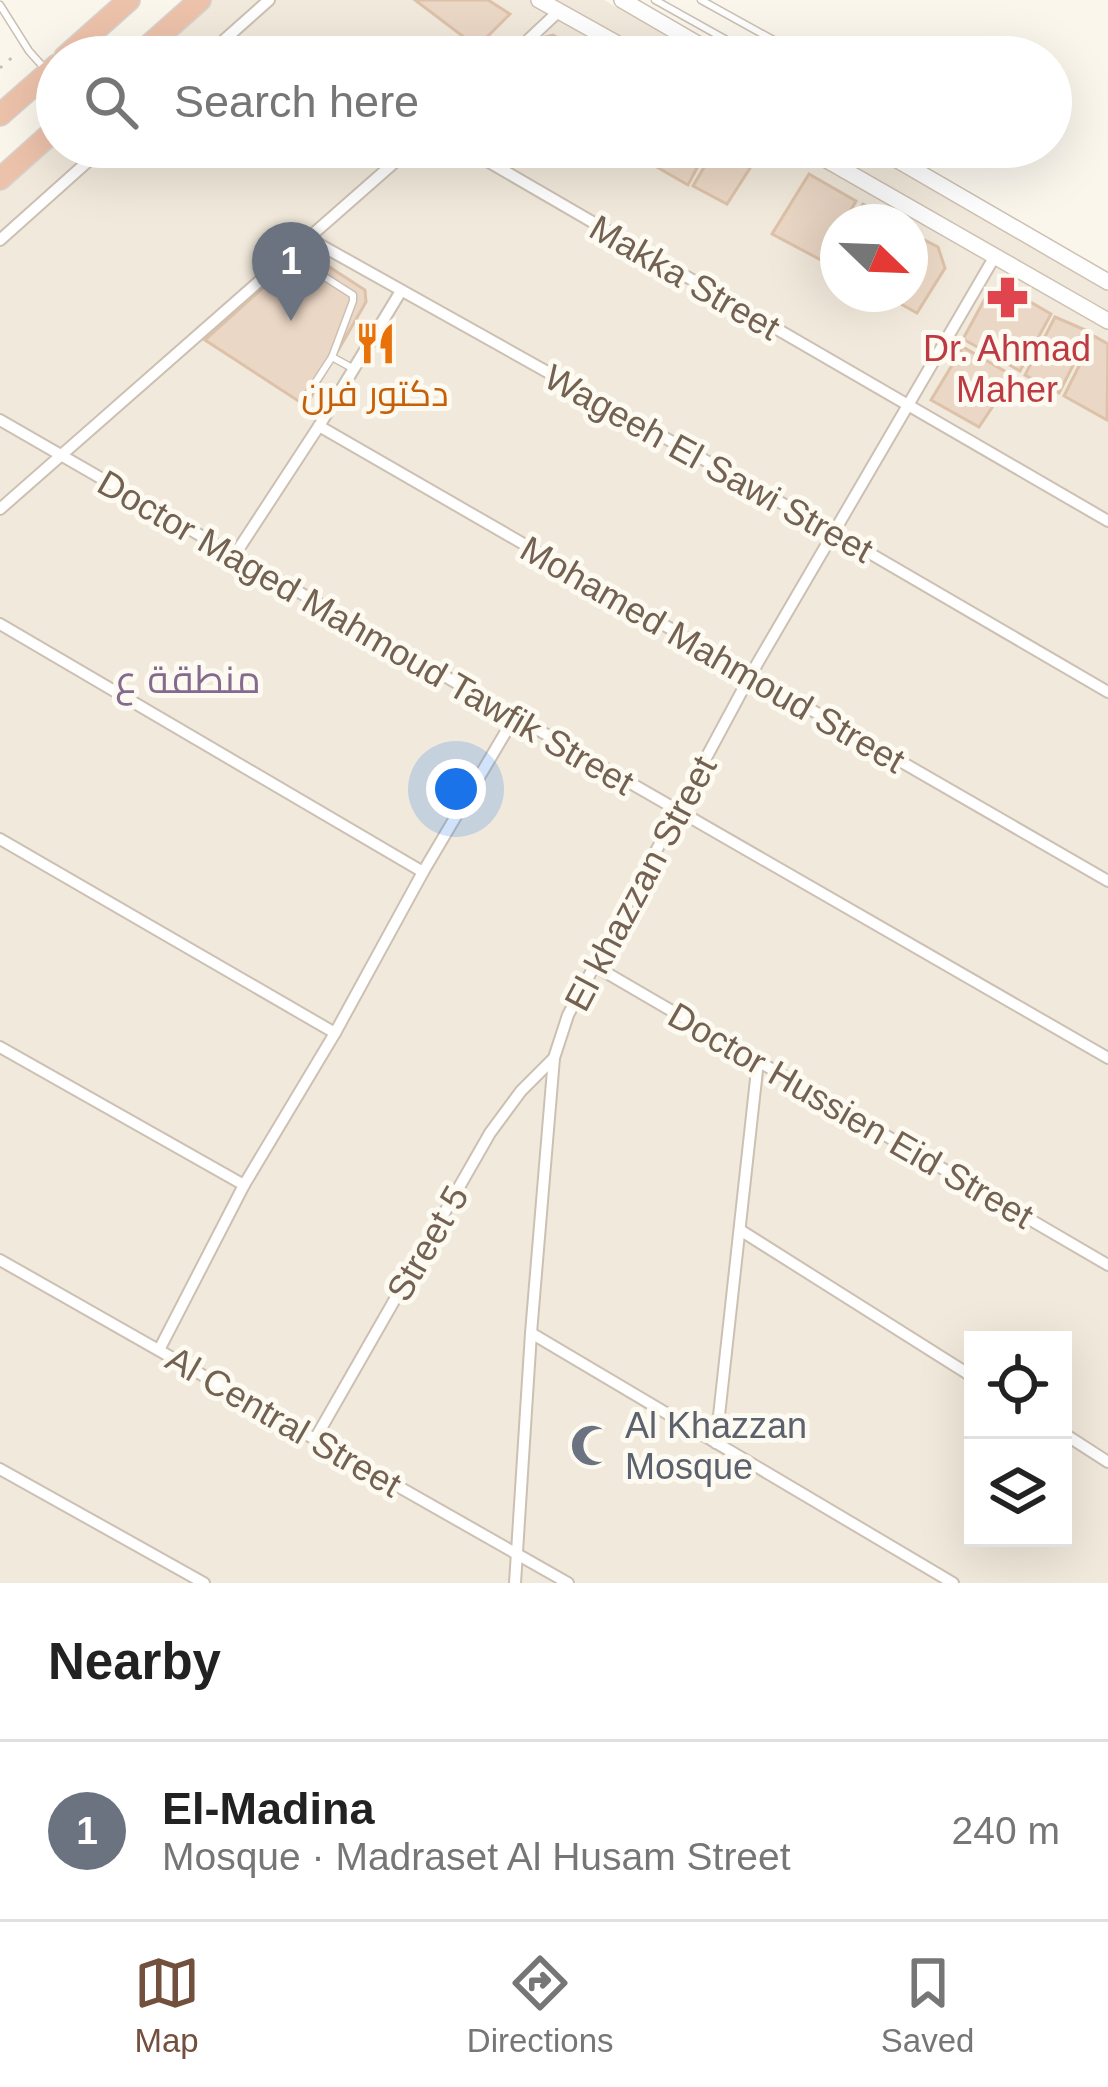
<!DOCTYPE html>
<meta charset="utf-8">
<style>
:root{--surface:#fff;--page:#f6f6f6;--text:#222;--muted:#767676;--line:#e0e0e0;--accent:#734f3e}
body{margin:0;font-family:Arial,Cairo,sans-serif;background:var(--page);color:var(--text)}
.controls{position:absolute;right:36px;bottom:36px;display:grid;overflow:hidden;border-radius:0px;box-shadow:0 12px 48px #0002}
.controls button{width:108px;height:108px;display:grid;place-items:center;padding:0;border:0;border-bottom:3px solid var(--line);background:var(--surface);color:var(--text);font:60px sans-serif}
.compass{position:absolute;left:820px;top:204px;width:108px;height:108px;border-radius:50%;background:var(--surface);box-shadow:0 12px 48px #0002;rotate:113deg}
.you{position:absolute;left:456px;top:789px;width:42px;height:42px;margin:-30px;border:9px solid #fff;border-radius:50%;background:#1a73e8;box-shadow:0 0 0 18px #1a73e833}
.badge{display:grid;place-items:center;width:78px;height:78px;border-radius:50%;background:var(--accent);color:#fff;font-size:39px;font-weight:700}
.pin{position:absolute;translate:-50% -99px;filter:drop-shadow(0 3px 6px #0008)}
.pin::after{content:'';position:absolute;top:63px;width:42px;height:36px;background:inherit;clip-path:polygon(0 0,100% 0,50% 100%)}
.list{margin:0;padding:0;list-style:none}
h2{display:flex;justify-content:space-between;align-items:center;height:156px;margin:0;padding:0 48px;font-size:51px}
h2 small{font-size:39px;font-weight:400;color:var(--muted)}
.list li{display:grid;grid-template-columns:78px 1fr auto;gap:36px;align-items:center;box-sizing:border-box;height:180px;padding:0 48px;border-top:3px solid var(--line)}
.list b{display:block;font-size:45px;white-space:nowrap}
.list p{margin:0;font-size:39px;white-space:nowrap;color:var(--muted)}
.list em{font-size:39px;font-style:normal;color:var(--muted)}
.icon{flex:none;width:66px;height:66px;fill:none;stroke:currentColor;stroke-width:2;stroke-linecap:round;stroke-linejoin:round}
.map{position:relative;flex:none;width:1108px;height:1583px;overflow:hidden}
.search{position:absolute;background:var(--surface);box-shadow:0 12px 48px #0002;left:36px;right:36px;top:36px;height:132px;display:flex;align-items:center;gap:30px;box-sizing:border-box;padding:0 42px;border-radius:66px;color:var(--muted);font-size:45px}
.sheet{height:336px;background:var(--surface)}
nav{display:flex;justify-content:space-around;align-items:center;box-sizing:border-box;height:168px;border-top:3px solid var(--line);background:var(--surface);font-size:33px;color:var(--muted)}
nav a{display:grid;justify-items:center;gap:6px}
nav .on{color:var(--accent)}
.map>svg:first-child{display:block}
.residential{fill:#f1e9db;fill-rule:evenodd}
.building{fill:#ebd7c5;stroke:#ddc2a9;stroke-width:3}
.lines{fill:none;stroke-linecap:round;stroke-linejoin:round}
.lane-casing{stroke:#ccc0b3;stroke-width:9}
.street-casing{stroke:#ccc0b3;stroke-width:14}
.secondary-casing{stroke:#cec1b1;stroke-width:18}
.highway-casing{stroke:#d8d3ce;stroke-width:24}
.path{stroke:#d2bda9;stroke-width:3;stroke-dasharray:3 9;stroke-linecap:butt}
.lane{stroke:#fff;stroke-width:6}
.street{stroke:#fff;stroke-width:10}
.secondary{stroke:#fff;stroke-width:15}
.highway{stroke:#edc2ab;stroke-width:21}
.labels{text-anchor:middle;stroke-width:10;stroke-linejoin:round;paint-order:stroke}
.street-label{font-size:36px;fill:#736151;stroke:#fdfaf2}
.health-label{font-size:36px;fill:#be3a42;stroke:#fdfaf2}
.food-label{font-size:36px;fill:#c56008;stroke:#fdfaf2}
.worship-label{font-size:36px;fill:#5b616d;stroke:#fdfaf2;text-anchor:start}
.neighbourhood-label{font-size:39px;fill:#86698e;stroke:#fdfaf2}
</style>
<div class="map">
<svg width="1108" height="1583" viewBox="0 0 1108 1583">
<rect width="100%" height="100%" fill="#faf6ec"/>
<g class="residential">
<polygon points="196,0 604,0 703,57 133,57"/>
<path d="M 57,127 L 57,147 L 858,147 L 1108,292 L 1108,1583 L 0,1583 L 0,179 ZM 838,222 L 910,222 L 910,294 L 838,294 ZM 973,1340 L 1063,1340 L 1063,1538 L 973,1538 Z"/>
</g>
<g class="building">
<polygon points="415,0 488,0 510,14 477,47"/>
<polygon points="553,35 590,57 513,57 528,41"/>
<polygon points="655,147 708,147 688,185 648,162"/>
<polygon points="716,147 754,147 761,151 727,204 693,186"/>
<polygon points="809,174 856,201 844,222 838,222 838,232 821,260 772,234"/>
<polygon points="863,204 892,222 853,222"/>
<polygon points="915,235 938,247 945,268 917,313 883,294 910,294 910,243"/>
<polygon points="314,257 365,290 366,302 306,406 205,340 295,259"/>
<polygon points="1005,287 1051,314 1020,371 963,339 987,295"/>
<polygon points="1055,317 1090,332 1059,393 1025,375"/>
<polygon points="1094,336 1108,344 1107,420 1064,396"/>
<polygon points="963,347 1013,376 979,427 931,400"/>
</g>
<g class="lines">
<defs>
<g id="lane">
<polyline points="655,0 757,57"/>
<polyline points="701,0 804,57"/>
<polyline points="0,5 29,51 46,70"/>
<polyline points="279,281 296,267 306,265 353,295 353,301 332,357 306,397"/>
<polyline points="332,357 354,369"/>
</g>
<g id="street">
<polyline points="205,57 269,0"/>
<polyline points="510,57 559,11"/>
<polyline points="463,147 1108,521"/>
<polyline points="308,238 835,533 1108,692"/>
<polyline points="0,240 104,147"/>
<polyline points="0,420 1108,1058"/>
<polyline points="319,426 1108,881"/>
<polyline points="0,509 412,147"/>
<polyline points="234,556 319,426 401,291"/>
<polyline points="0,624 423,872"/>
<polyline points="0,839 335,1033"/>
<polyline points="593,965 1108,1265"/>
<polyline points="0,1047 244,1185"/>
<polyline points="740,1230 973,1377"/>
<polyline points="0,1260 568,1583"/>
<polyline points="531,1333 953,1583"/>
<polyline points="159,1350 244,1185 335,1033 423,872 514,718"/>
<polyline points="1063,1433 1108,1462"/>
<polyline points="315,1439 490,1133 521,1091 554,1058"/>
<polyline points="716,1443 758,1061"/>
<polyline points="0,1469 204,1583"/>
<polyline points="515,1583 531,1333 554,1058 568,1015 750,676 995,256"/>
</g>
<g id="secondary">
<polyline points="539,0 641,57"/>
<polyline points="622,0 720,57"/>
<polyline points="804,147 1108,321"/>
<polyline points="875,147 1108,282"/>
</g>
<g id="highway">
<polyline points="65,57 129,0"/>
<polyline points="136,57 200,0"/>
<polyline points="0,115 57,65"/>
<polyline points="0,179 57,128"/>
</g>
</defs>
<use href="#lane" class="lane-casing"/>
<use href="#street" class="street-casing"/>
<use href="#secondary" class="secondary-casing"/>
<use href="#highway" class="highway-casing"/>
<polyline class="path" points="0,68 17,53"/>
<use href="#lane" class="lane"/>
<use href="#street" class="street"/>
<use href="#secondary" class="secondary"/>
<use href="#highway" class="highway"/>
</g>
<defs>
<symbol id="pharmacy-bare" viewBox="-9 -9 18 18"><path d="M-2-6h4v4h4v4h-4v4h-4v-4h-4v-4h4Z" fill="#e0444e" stroke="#fdfaf2" stroke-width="2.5" paint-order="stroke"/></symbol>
<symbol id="restaurant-bare" viewBox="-9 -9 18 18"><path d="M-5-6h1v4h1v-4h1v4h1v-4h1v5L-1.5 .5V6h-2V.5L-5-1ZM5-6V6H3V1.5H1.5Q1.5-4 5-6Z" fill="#e8710a" stroke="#fdfaf2" stroke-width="2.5" paint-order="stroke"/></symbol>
<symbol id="mosque-bare" viewBox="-9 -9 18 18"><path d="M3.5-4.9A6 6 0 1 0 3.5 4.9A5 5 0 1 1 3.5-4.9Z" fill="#6b7280" stroke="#fdfaf2" stroke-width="2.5" paint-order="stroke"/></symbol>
</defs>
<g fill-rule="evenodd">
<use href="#pharmacy-bare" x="978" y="268" width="59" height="59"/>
<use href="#restaurant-bare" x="346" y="314" width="59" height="59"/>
<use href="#mosque-bare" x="562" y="1416" width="59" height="59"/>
</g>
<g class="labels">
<g class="street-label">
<text transform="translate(685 277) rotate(30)" y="13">Makka Street</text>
<text transform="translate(709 463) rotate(29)" y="13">Wageeh El Sawi Street</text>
<text transform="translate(366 632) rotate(30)" y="13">Doctor Maged Mahmoud Tawfik Street</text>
<text transform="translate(713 654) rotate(30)" y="13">Mohamed Mahmoud Street</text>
<text transform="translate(640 883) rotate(-62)" y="13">El khazzan Street</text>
<text transform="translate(851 1115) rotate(30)" y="13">Doctor Hussien Eid Street</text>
<text transform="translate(427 1243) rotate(-60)" y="13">Street 5</text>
<text transform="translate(284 1421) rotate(30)" y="13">Al Central Street</text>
</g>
<g class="health-label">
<text x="1007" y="361">Dr. Ahmad<tspan x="1007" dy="41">Maher</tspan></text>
</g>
<g class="food-label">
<text x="375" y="406">دكتور فرن</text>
</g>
<g class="worship-label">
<text x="625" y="1438">Al Khazzan<tspan x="625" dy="41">Mosque</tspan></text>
</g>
<g class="neighbourhood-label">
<text x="188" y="693">منطقة ع</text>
</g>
</g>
</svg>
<div class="controls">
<button><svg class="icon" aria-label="locate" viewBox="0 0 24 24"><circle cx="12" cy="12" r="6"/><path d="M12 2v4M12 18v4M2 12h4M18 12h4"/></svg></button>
<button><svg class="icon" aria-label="layers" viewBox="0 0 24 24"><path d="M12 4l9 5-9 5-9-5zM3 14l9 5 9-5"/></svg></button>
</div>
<svg class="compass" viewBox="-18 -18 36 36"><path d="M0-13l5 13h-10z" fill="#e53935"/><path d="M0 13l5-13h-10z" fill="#767676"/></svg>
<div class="you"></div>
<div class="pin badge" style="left:291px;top:321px;background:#6b7280">1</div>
<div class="search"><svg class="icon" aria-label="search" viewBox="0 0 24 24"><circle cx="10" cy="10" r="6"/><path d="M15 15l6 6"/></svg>Search here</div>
</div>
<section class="sheet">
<h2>Nearby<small></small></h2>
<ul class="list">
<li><span class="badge" style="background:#6b7280">1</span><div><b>El-Madina</b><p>Mosque · Madraset Al Husam Street</p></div><em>240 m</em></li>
</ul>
</section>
<nav>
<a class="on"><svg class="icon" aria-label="map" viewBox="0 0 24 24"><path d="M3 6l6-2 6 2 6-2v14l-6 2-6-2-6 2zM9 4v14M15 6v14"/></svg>Map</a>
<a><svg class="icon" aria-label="directions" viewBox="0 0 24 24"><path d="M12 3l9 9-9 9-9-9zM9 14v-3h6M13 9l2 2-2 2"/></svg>Directions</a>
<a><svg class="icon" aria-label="saved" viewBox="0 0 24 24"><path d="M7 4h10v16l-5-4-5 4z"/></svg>Saved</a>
</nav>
